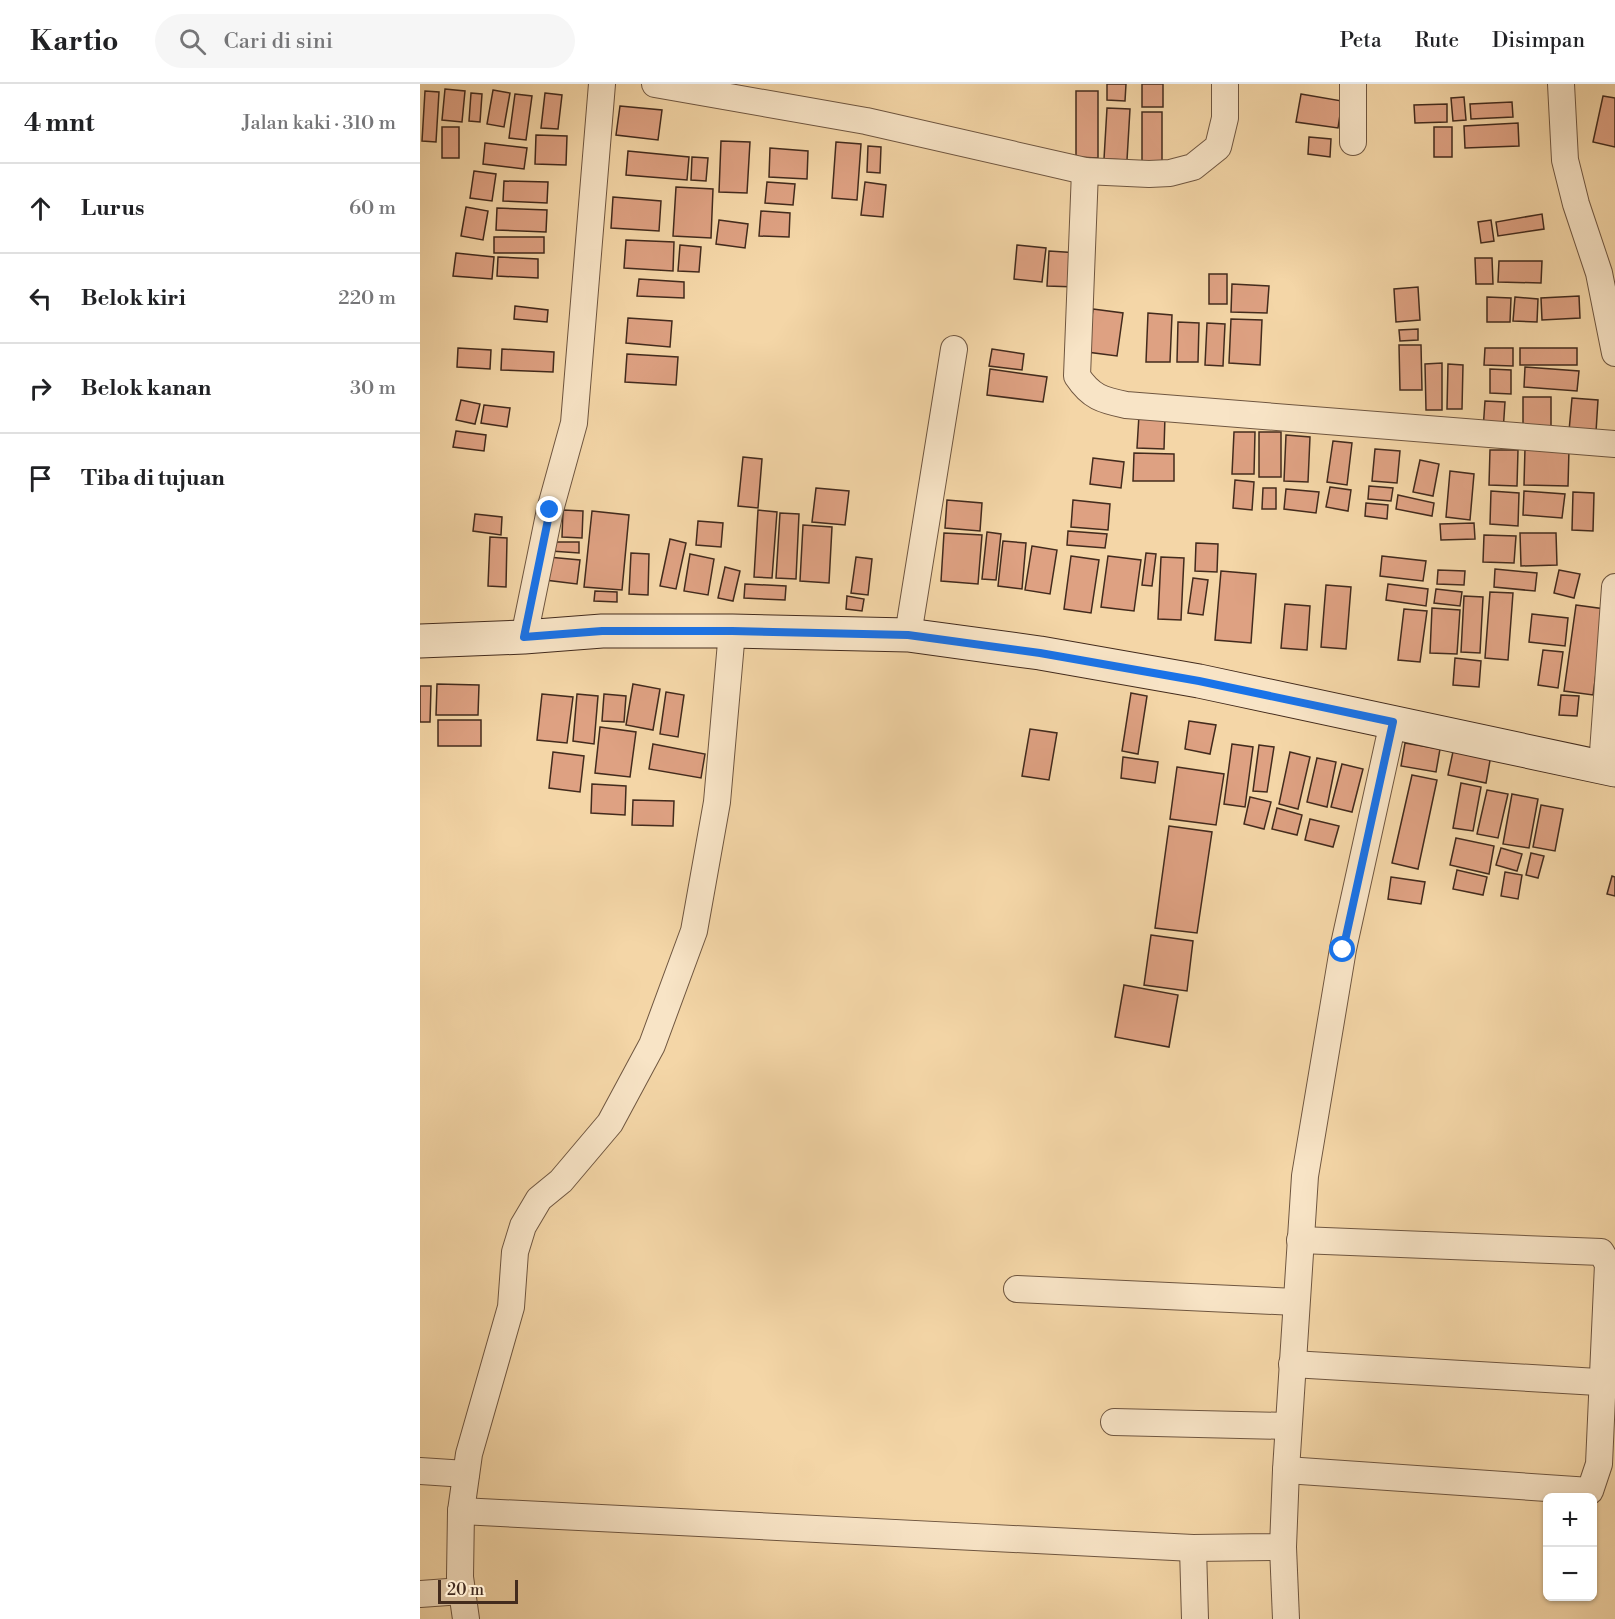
<!DOCTYPE html>
<html lang="id">
<meta charset="utf-8">
<style>
:root{--surface:#fff;--page:#f6f6f6;--text:#202124;--muted:#757577;--line:#e0e0e0}
body{margin:0;font-family:"Libre Bodoni",serif;background:var(--page);color:var(--text)}
.controls{position:absolute;right:18px;bottom:18px;display:grid;overflow:hidden;border-radius:9px;box-shadow:0 2px 4px #0004}
.controls button{width:54px;height:54px;display:grid;place-items:center;padding:0;border:0;border-bottom:2px solid var(--line);background:var(--surface);color:var(--text);font:30px sans-serif}
.scale{position:absolute;left:18px;bottom:15px;width:80px;box-sizing:border-box;padding-left:6px;border:3px solid #432b1d;border-top:0;font-size:16px;line-height:21px;white-space:nowrap;color:#432b1d;-webkit-text-stroke:4px #f8e4c6;paint-order:stroke}
.stop{position:absolute;width:18px;height:18px;margin:-14px;border:4px solid #1a73e8;border-radius:50%;background:#fff}
.stop.end{background:#1a73e8;border-color:#fff;box-shadow:0 2px 6px #0008}
.list{margin:0;padding:0;list-style:none}
h2{display:flex;justify-content:space-between;align-items:center;height:78px;margin:0;padding:0 24px;font-size:26px}
h2 small{font-size:20px;font-weight:400;color:var(--muted)}
.list li{display:grid;grid-template-columns:39px 1fr auto;gap:18px;align-items:center;box-sizing:border-box;height:90px;padding:0 24px;border-top:2px solid var(--line)}
.list b{display:block;font-size:22px;white-space:nowrap}
.list em{font-size:20px;font-style:normal;color:var(--muted)}
.icon{flex:none;width:33px;height:33px;fill:none;stroke:currentColor;stroke-width:2;stroke-linecap:round;stroke-linejoin:round}
.map{position:relative;flex:none;width:1195px;height:1535px;overflow:hidden}
header{display:flex;align-items:center;gap:36px;box-sizing:border-box;height:84px;padding:0 30px;background:var(--surface);border-bottom:2px solid var(--line)}
header strong{font-size:28px}
nav{display:flex;gap:33px;margin-inline-start:auto;font-size:21px}
.search{width:420px;height:54px;background:var(--page);display:flex;align-items:center;gap:15px;box-sizing:border-box;padding:0 21px;border-radius:33px;color:var(--muted);font-size:22px}
main{display:flex}
aside{flex:1;background:var(--surface)}
.map>svg:first-child{display:block}
.building{fill:#dea182;stroke:#432b1d;stroke-width:1.5}
.lines{fill:none;stroke-linecap:round;stroke-linejoin:round}
.minor-casing{stroke:#6f5640;stroke-width:28}
.secondary-casing{stroke:#432b1d;stroke-width:35}
.minor{stroke:#f8e4c6;stroke-width:26}
.secondary{stroke:#f8e4c6;stroke-width:33}
.route{stroke:#1a73e8;stroke-width:8}
</style>
<header>
<strong>Kartio</strong>
<div class="search"><svg class="icon" aria-label="search" viewBox="0 0 24 24"><circle cx="10" cy="10" r="6"/><path d="M15 15l6 6"/></svg>Cari di sini</div>
<nav><a>Peta</a><a>Rute</a><a>Disimpan</a></nav>
</header>
<main>
<aside>
<h2>4 mnt<small>Jalan kaki · 310 m</small></h2>
<ul class="list">
<li><svg class="icon" aria-label="ahead" viewBox="0 0 24 24"><path d="M12 20V5M6 11l6-6 6 6"/></svg><div><b>Lurus</b></div><em>60 m</em></li>
<li><svg class="icon" aria-label="left" viewBox="0 0 24 24"><path d="M17 20v-9H6M10 6l-5 5 5 5"/></svg><div><b>Belok kiri</b></div><em>220 m</em></li>
<li><svg class="icon" aria-label="right" viewBox="0 0 24 24"><path d="M7 20v-9h11M14 6l5 5-5 5"/></svg><div><b>Belok kanan</b></div><em>30 m</em></li>
<li><svg class="icon" aria-label="arrive" viewBox="0 0 24 24"><path d="M6 21V4h12l-3 4 3 4H6"/></svg><div><b>Tiba di tujuan</b></div></li>
</ul>
</aside>
<div class="map">
<svg width="1195" height="1535" viewBox="0 0 1195 1535">
<rect width="100%" height="100%" fill="#f4d6a7"/>
<filter id="stains"><feTurbulence type="fractalNoise" baseFrequency=".00333" numOctaves="4"/><feColorMatrix values="0 0 0 0 .2 0 0 0 0 .09 0 0 0 0 .02 0 0 0 .5 -.17"/></filter>
<radialGradient id="worn" r=".72"><stop offset=".6" stop-color="#630" stop-opacity="0"/><stop offset="1" stop-color="#630" stop-opacity=".3"/></radialGradient>
<g class="building">
<polygon points="687,0 706,0 705,17 687,16"/>
<rect x="722" y="0" width="21" height="23"/>
<polygon points="25,5 45,7 42,38 22,36"/>
<polygon points="73,6 90,9 84,43 67,40"/>
<polygon points="5,7 19,8 16,58 2,57"/>
<polygon points="656,7 678,7 678,74 656,73"/>
<polygon points="51,9 62,10 60,38 49,37"/>
<polygon points="125,9 142,11 138,45 121,44"/>
<polygon points="95,10 112,12 106,56 89,54"/>
<polygon points="881,10 922,17 918,44 876,38"/>
<polygon points="1183,12 1195,14 1195,63 1173,58"/>
<polygon points="1044,13 1046,36 1033,37 1031,14"/>
<polygon points="1092,18 1093,33 1051,35 1050,20"/>
<polygon points="1027,20 1027,38 995,39 994,21"/>
<polygon points="200,22 242,26 238,56 196,51"/>
<polygon points="687,24 710,25 707,76 684,75"/>
<rect x="722" y="28" width="20" height="55"/>
<polygon points="1098,39 1099,62 1045,64 1044,42"/>
<rect x="22" y="43" width="17" height="31"/>
<rect x="1014" y="43" width="18" height="30"/>
<polygon points="116,51 147,52 146,81 115,80"/>
<polygon points="889,53 911,55 910,73 888,70"/>
<polygon points="301,57 330,58 327,109 299,108"/>
<polygon points="416,58 441,60 437,116 412,114"/>
<polygon points="65,59 107,64 104,85 63,80"/>
<polygon points="448,62 461,63 460,89 447,88"/>
<polygon points="350,64 388,67 387,95 349,93"/>
<polygon points="208,67 269,73 267,96 206,91"/>
<polygon points="272,73 288,74 286,97 271,96"/>
<polygon points="54,87 76,90 72,117 50,114"/>
<polygon points="84,97 128,98 127,119 83,117"/>
<polygon points="347,98 375,100 373,121 345,119"/>
<polygon points="445,98 466,101 463,133 441,131"/>
<polygon points="256,103 293,105 291,154 253,152"/>
<polygon points="193,113 241,117 239,147 191,144"/>
<polygon points="46,123 68,127 63,156 41,152"/>
<polygon points="77,124 127,126 126,148 76,146"/>
<polygon points="341,127 370,129 369,153 339,152"/>
<polygon points="1122,130 1124,145 1078,152 1076,138"/>
<polygon points="299,136 328,140 325,164 296,160"/>
<polygon points="1071,136 1074,157 1061,159 1058,138"/>
<rect x="74" y="153" width="50" height="16"/>
<polygon points="206,156 254,158 253,187 204,184"/>
<polygon points="260,161 281,163 279,188 258,187"/>
<polygon points="597,161 626,164 622,198 594,195"/>
<polygon points="629,167 659,169 657,203 627,202"/>
<polygon points="36,169 74,173 72,195 33,192"/>
<polygon points="78,173 118,175 118,194 77,192"/>
<polygon points="1055,174 1072,174 1073,200 1056,200"/>
<polygon points="1079,177 1122,177 1121,199 1078,198"/>
<rect x="789" y="190" width="18" height="30"/>
<polygon points="219,195 264,198 264,214 217,212"/>
<polygon points="812,200 849,202 847,229 811,228"/>
<polygon points="998,203 1000,236 976,238 974,205"/>
<polygon points="1159,212 1160,234 1122,236 1121,214"/>
<polygon points="1067,213 1091,214 1090,238 1067,238"/>
<polygon points="1095,213 1118,215 1117,238 1093,237"/>
<polygon points="95,222 128,226 127,238 94,235"/>
<polygon points="673,225 703,229 697,272 667,268"/>
<polygon points="728,229 752,231 750,278 726,278"/>
<polygon points="208,234 252,237 250,263 206,259"/>
<polygon points="811,235 842,236 840,281 809,279"/>
<polygon points="758,238 779,239 778,278 757,278"/>
<polygon points="787,239 805,240 803,282 785,281"/>
<polygon points="998,245 998,256 980,257 979,246"/>
<polygon points="979,261 1001,261 1002,306 980,306"/>
<polygon points="38,264 71,266 70,285 37,283"/>
<polygon points="1065,264 1093,264 1093,282 1064,281"/>
<rect x="1100" y="264" width="57" height="17"/>
<polygon points="82,265 134,268 133,288 81,286"/>
<polygon points="572,265 604,270 602,286 569,282"/>
<polygon points="207,270 258,273 256,301 205,298"/>
<polygon points="1022,279 1022,326 1006,326 1005,280"/>
<polygon points="1028,280 1043,281 1042,325 1027,325"/>
<polygon points="1105,283 1159,287 1157,307 1104,303"/>
<polygon points="570,285 627,293 623,318 567,311"/>
<polygon points="1070,285 1091,286 1091,310 1070,309"/>
<rect x="1103" y="313" width="28" height="34"/>
<polygon points="1152,314 1178,316 1176,348 1149,347"/>
<polygon points="41,316 60,320 55,340 36,336"/>
<polygon points="1065,317 1085,318 1083,348 1063,346"/>
<polygon points="64,321 90,324 87,343 61,339"/>
<polygon points="719,331 745,332 744,365 717,364"/>
<polygon points="36,347 66,351 64,367 33,363"/>
<polygon points="814,348 835,348 834,390 812,390"/>
<rect x="839" y="348" width="22" height="45"/>
<polygon points="866,351 890,353 888,398 864,397"/>
<polygon points="913,357 932,359 927,401 907,398"/>
<polygon points="1105,364 1149,365 1148,402 1104,401"/>
<polygon points="955,365 980,367 977,399 952,397"/>
<polygon points="1070,366 1098,366 1097,402 1069,401"/>
<polygon points="714,369 754,370 754,397 713,397"/>
<polygon points="323,373 342,375 338,424 318,422"/>
<polygon points="673,374 704,378 701,404 670,400"/>
<polygon points="1000,376 1019,380 1013,412 993,408"/>
<polygon points="1030,387 1054,390 1050,436 1026,433"/>
<polygon points="815,396 834,398 832,426 813,424"/>
<polygon points="949,402 973,404 971,417 948,415"/>
<polygon points="910,403 931,406 928,427 906,423"/>
<polygon points="396,404 429,407 425,441 392,438"/>
<polygon points="843,404 856,404 856,425 842,425"/>
<polygon points="866,405 899,408 896,429 864,425"/>
<polygon points="1071,407 1099,409 1098,442 1070,440"/>
<polygon points="1104,407 1145,410 1142,434 1103,431"/>
<polygon points="1153,408 1174,409 1173,447 1152,446"/>
<polygon points="978,411 1014,419 1012,432 976,425"/>
<polygon points="527,416 562,419 560,447 525,444"/>
<polygon points="653,416 690,420 688,446 651,443"/>
<polygon points="946,419 968,421 967,435 945,432"/>
<polygon points="143,426 163,427 162,454 142,453"/>
<polygon points="338,426 357,428 352,494 334,493"/>
<polygon points="172,427 209,431 202,506 164,503"/>
<polygon points="360,429 379,430 376,495 356,494"/>
<polygon points="55,430 82,433 81,451 53,447"/>
<polygon points="278,437 303,439 301,463 276,461"/>
<polygon points="1054,439 1055,455 1021,456 1020,440"/>
<polygon points="383,441 412,443 409,499 380,497"/>
<polygon points="648,447 687,450 685,464 647,461"/>
<polygon points="567,448 581,450 576,496 562,495"/>
<polygon points="524,449 562,451 558,500 521,497"/>
<polygon points="1100,449 1136,449 1137,481 1101,482"/>
<polygon points="1064,451 1096,452 1094,479 1063,478"/>
<polygon points="70,453 87,454 86,503 68,502"/>
<polygon points="250,455 266,459 256,505 240,502"/>
<polygon points="583,457 606,459 602,505 578,502"/>
<polygon points="132,458 159,458 159,469 131,467"/>
<polygon points="776,459 798,460 797,488 775,487"/>
<polygon points="612,462 637,466 630,510 605,506"/>
<polygon points="211,469 229,470 228,511 209,510"/>
<polygon points="726,469 736,470 732,502 722,501"/>
<polygon points="270,470 294,475 288,511 264,507"/>
<polygon points="651,472 679,476 671,529 644,525"/>
<polygon points="688,472 721,476 714,527 681,523"/>
<polygon points="962,472 1006,477 1003,497 960,492"/>
<polygon points="128,473 160,476 157,500 125,496"/>
<polygon points="436,473 452,475 448,511 431,509"/>
<polygon points="741,473 764,474 761,536 738,535"/>
<polygon points="305,483 320,487 313,517 298,514"/>
<polygon points="1075,485 1117,489 1115,507 1074,503"/>
<polygon points="1018,486 1045,487 1044,501 1017,500"/>
<polygon points="1139,486 1160,490 1154,514 1134,509"/>
<polygon points="801,487 836,490 831,559 795,556"/>
<polygon points="773,494 788,496 783,531 768,529"/>
<polygon points="325,500 366,502 365,516 324,514"/>
<polygon points="968,500 1008,505 1006,522 966,516"/>
<polygon points="906,501 931,503 926,565 901,563"/>
<polygon points="1016,505 1042,508 1040,522 1014,519"/>
<polygon points="175,507 197,508 197,518 174,517"/>
<polygon points="1070,508 1093,509 1088,576 1065,574"/>
<polygon points="427,512 444,515 442,527 426,525"/>
<polygon points="1044,512 1063,513 1060,569 1041,568"/>
<polygon points="865,520 890,522 887,566 861,564"/>
<polygon points="1156,521 1185,525 1173,611 1144,607"/>
<polygon points="1012,524 1040,526 1037,570 1010,569"/>
<polygon points="984,525 1007,527 1000,578 978,576"/>
<polygon points="1112,530 1148,534 1145,562 1109,558"/>
<polygon points="1123,566 1143,568 1138,604 1118,601"/>
<polygon points="1035,574 1061,577 1059,603 1033,601"/>
<polygon points="17,600 59,601 58,631 16,631"/>
<polygon points="213,600 240,605 233,646 206,641"/>
<polygon points="0,602 11,602 10,638 0,638"/>
<polygon points="246,608 264,611 258,653 240,650"/>
<polygon points="711,609 727,612 718,670 702,667"/>
<polygon points="122,610 153,613 147,659 117,656"/>
<polygon points="157,610 178,612 174,660 153,657"/>
<polygon points="184,610 206,612 204,638 182,637"/>
<polygon points="1141,611 1159,612 1157,632 1139,631"/>
<rect x="18" y="636" width="43" height="26"/>
<polygon points="769,637 796,641 790,670 765,665"/>
<polygon points="180,643 216,648 210,693 175,689"/>
<polygon points="610,645 637,649 629,696 602,692"/>
<polygon points="985,659 1020,665 1016,688 981,682"/>
<polygon points="233,660 285,670 281,694 229,685"/>
<polygon points="812,660 833,663 825,723 804,720"/>
<polygon points="839,661 854,663 847,708 833,707"/>
<polygon points="1034,663 1071,671 1066,699 1028,691"/>
<polygon points="133,668 164,672 160,708 129,704"/>
<polygon points="870,668 890,673 878,725 859,720"/>
<polygon points="703,673 738,678 735,699 701,694"/>
<polygon points="897,674 916,678 907,723 887,718"/>
<polygon points="922,680 943,685 932,728 911,723"/>
<polygon points="757,683 804,690 796,741 750,735"/>
<polygon points="992,691 1017,696 998,785 972,779"/>
<polygon points="1041,699 1061,703 1053,747 1033,744"/>
<polygon points="172,700 206,702 205,731 171,729"/>
<polygon points="1067,706 1088,710 1078,754 1057,750"/>
<polygon points="1092,710 1118,715 1109,764 1083,760"/>
<polygon points="830,713 851,718 844,745 824,740"/>
<polygon points="213,716 254,717 253,742 212,741"/>
<polygon points="1121,721 1143,725 1135,767 1113,763"/>
<polygon points="857,724 882,731 877,751 852,745"/>
<polygon points="890,735 919,742 913,763 885,756"/>
<polygon points="749,742 792,748 777,849 735,844"/>
<polygon points="1036,754 1074,762 1069,790 1030,781"/>
<polygon points="1081,764 1102,770 1097,787 1076,781"/>
<polygon points="1111,769 1124,772 1118,794 1106,791"/>
<polygon points="1037,786 1067,793 1063,811 1033,805"/>
<polygon points="1085,788 1102,791 1098,815 1081,812"/>
<polygon points="1192,792 1195,793 1195,812 1187,810"/>
<polygon points="971,793 1005,798 1001,820 968,815"/>
<polygon points="731,851 773,857 767,907 724,901"/>
<polygon points="704,901 758,911 749,963 695,953"/>
</g>
<g class="lines">
<defs>
<g id="minor">
<polyline points="235,0 446,37 665,87 729,90 750,89 773,83 798,63 805,34 805,0"/>
<polyline points="1141,0 1145,76 1156,120 1179,189 1195,269"/>
<polyline points="933,58 933,0"/>
<path d="M 665,87 L 657,292 C 671,313 682,316 706,321 L 1195,360"/>
<polyline points="488,551 534,265"/>
<polyline points="104,553 130,426 154,339 182,0"/>
<polyline points="1182,682 1195,503"/>
<polyline points="597,1205 876,1218"/>
<polyline points="872,1280 1195,1299"/>
<polyline points="694,1338 868,1342"/>
<polyline points="866,1386 1170,1407 1179,1380 1188,1180 1181,1168 880,1156"/>
<polyline points="0,1387 46,1390"/>
<polyline points="41,1427 773,1464 863,1463 866,1386 885,1092 923,865 973,638"/>
<polyline points="863,1463 866,1535"/>
<polyline points="773,1464 775,1535"/>
<polyline points="0,1510 42,1507"/>
<polyline points="46,1535 40,1493 41,1427 49,1370 91,1223 95,1168 103,1142 119,1115 141,1097 190,1039 232,961 274,847 297,718 312,547"/>
</g>
<polyline id="secondary" points="0,557 104,553 182,547 312,547 488,551 620,569 779,597 1195,686"/>
</defs>
<use href="#minor" class="minor-casing"/>
<use href="#secondary" class="secondary-casing"/>
<use href="#minor" class="minor"/>
<use href="#secondary" class="secondary"/>
</g>
<g class="lines">
<polyline class="route" points="130,426 104,553 182,547 312,547 488,551 620,569 779,597 973,638 923,866"/>
</g>
<rect width="100%" height="100%" filter="url(#stains)"/>
<rect width="100%" height="100%" fill="url(#worn)"/>
</svg>
<div class="controls">
<button>+</button>
<button>−</button>
</div>
<div class="scale">20 m</div>
<div class="stop" style="left:923px;top:866px"></div>
<div class="stop end" style="left:130px;top:426px"></div>
</div>
</main>
